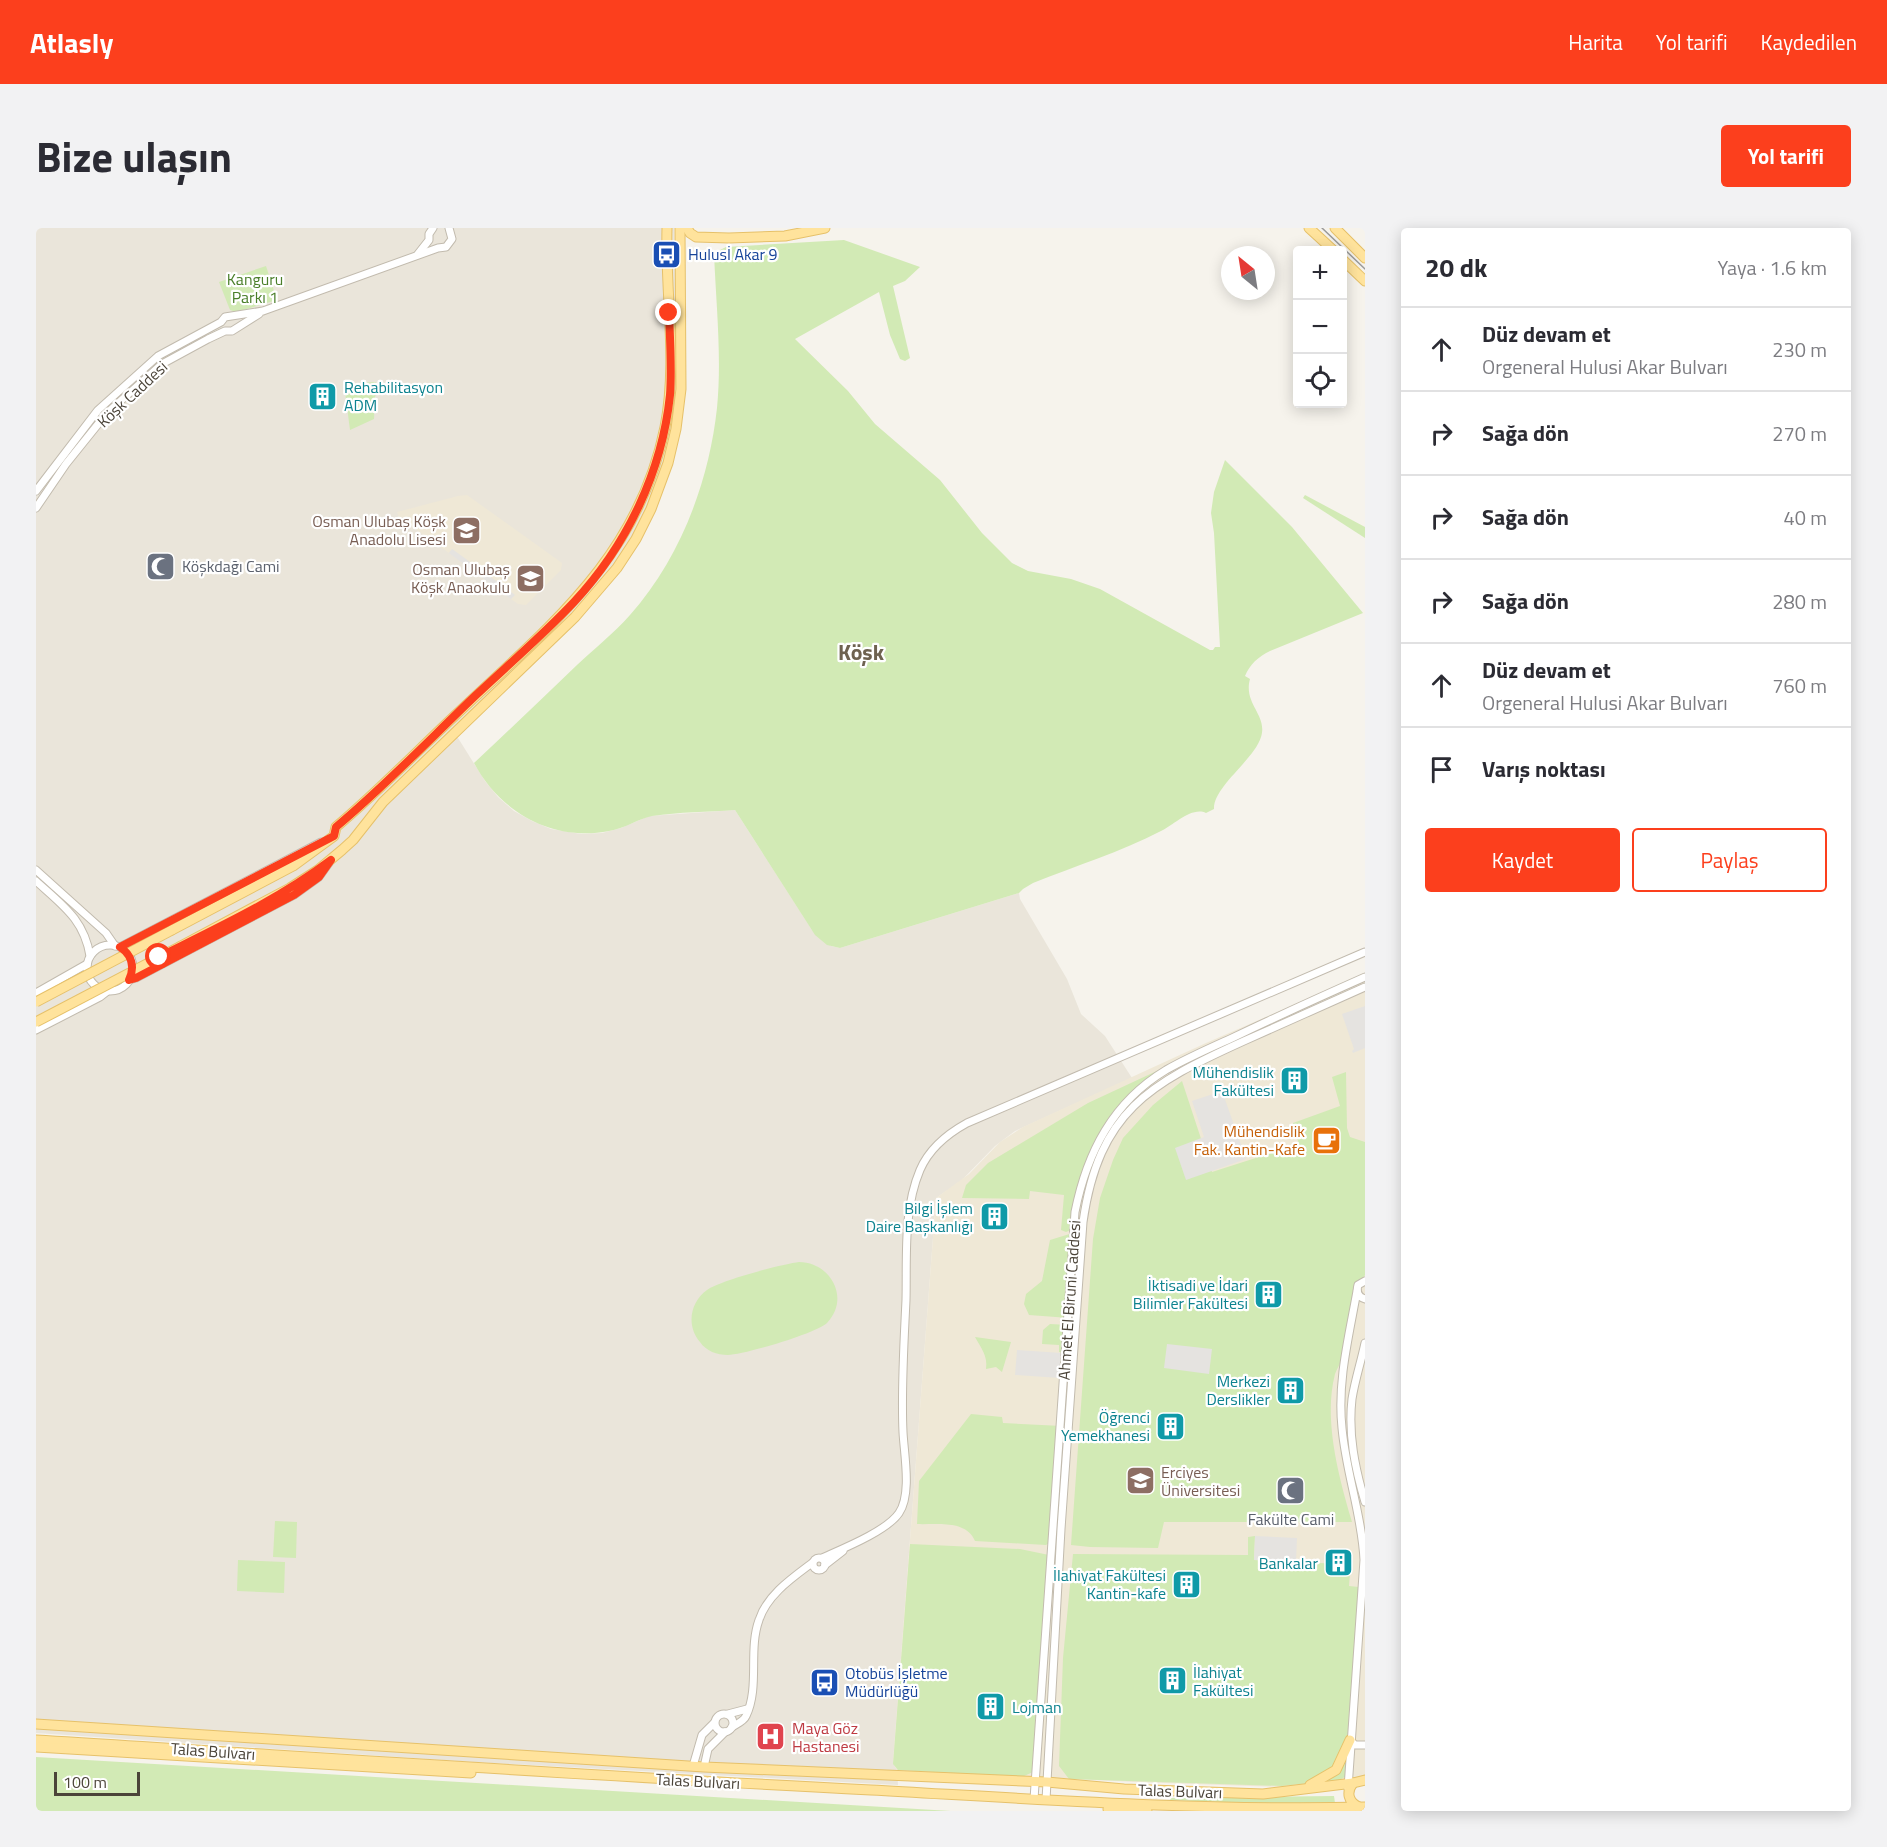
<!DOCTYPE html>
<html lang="tr">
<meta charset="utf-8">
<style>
:root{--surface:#fff;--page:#f2f2f3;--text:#2b2b33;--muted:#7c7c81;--line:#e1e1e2;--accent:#fc3f1d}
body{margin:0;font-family:"Titillium Web",sans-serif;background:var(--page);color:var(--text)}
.controls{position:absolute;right:18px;top:18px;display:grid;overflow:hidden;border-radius:6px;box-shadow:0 3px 15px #0003}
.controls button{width:54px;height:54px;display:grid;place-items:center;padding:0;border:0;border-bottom:2px solid var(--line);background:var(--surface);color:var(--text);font:30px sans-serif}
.compass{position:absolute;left:1185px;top:18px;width:54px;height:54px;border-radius:50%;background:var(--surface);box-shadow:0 3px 15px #0003;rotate:330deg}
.scale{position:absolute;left:18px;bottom:15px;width:86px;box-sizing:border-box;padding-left:6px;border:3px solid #4b4439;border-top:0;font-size:16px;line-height:21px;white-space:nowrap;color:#4b4439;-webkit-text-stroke:4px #fff;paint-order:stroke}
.stop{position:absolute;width:18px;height:18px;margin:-14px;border:4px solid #fc3f1d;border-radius:50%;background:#fff}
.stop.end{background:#fc3f1d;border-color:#fff;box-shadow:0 2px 6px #0008}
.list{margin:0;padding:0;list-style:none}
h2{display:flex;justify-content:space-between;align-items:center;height:78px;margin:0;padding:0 24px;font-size:26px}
h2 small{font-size:20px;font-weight:400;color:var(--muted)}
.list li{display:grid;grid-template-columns:39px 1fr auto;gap:18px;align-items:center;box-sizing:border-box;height:84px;padding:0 24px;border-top:2px solid var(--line)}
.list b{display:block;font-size:22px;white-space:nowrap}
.list p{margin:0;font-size:20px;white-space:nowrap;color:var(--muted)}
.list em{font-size:20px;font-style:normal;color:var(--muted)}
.actions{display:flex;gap:12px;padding:18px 24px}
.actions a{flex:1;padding:14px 0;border:2px solid var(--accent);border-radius:6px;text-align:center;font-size:21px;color:var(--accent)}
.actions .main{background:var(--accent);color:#fff}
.icon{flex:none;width:33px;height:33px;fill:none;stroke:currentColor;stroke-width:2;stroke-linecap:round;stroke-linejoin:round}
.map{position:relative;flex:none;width:1329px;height:1583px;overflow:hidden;border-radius:6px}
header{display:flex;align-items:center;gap:36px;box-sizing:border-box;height:84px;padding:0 30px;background:var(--accent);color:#fff}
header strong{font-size:28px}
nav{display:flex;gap:33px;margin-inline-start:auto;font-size:21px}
.intro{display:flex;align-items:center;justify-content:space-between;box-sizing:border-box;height:144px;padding:0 36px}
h1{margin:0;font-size:42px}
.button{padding:15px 27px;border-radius:6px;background:var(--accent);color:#fff;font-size:21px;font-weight:700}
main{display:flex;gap:36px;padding:0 36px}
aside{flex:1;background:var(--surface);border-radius:6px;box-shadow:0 3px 15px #0003}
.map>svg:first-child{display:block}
.residential{fill:#eae5da}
.education{fill:#efe8d6}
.green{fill:#d2eab5}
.parking{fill:#e5e3e0}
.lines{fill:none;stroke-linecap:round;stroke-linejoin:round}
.minor-casing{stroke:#c2bbae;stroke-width:9}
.major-casing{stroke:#e6c16a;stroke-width:11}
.minor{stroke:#fff;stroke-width:7}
.major{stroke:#ffe39c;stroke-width:9}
.tram{stroke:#9a9a9a;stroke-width:1.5}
.major-bridge-casing{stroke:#e6c16a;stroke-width:11;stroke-linecap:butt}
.major-bridge{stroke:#ffe39c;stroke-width:9}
.route{stroke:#fc3f1d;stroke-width:8}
.labels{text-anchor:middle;stroke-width:4.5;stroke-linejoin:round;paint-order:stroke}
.transit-label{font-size:16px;fill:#164399;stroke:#fff;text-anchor:start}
.park-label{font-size:16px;fill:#4a7f2a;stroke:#fff}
.culture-label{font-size:16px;fill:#0d838f;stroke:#fff;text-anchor:end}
.street-label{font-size:16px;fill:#4b4439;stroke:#fff}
.education-label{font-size:16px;fill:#785e54;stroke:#fff;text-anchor:end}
.worship-label{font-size:16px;fill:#5b616d;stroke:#fff;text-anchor:start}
.food-label{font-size:16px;fill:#c56008;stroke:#fff;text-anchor:end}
.health-label{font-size:16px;fill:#be3a42;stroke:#fff;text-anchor:start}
.district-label{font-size:22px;font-weight:bold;fill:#6e6250;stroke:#fff}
</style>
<header>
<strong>Atlasly</strong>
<nav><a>Harita</a><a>Yol tarifi</a><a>Kaydedilen</a></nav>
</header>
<div class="intro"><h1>Bize ulaşın</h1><a class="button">Yol tarifi</a></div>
<main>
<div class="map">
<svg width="1329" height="1583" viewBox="0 0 1329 1583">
<rect width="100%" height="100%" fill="#f6f3ec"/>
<polygon class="residential" points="0,0 638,0 642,117 641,175 632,224 619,263 596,314 550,375 417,502 449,553 462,569 478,583 496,593 515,601 545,606 566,605 585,600 613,588 699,582 776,702 795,718 804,720 983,665 984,671 1031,751 1045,786 1069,808 1096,850 979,903 959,918 925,953 900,970 857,1535 861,1542 862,1557 439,1534 0,1505"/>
<g class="education">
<polygon points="431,267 526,335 525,342 490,377 482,376 475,371 478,366 416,321 413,325 363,289 361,284 422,268"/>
<polygon points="1329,746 1329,1549 1247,1559 1098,1554 861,1542 857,1535 900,970 933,946 964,914 987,899 1170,815"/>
</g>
<g class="green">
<path d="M 808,12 L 884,39 L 869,53 L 857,58 L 874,130 L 869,133 L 864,131 L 854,107 L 843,64 L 759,111 L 812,163 L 839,196 L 904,252 L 946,305 L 976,335 L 992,343 L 1035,351 L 1064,361 L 1174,422 L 1177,422 L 1179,419 L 1184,419 L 1178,305 L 1175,285 L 1178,264 L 1189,232 L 1256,299 L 1327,385 L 1234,423 C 1222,429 1214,436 1209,448 L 1214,451 C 1207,476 1232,487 1225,509 C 1218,532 1177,559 1178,581 L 1170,585 C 1156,578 1138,597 1125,603 C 1085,624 1039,638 997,655 L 987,661 L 983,665 L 804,720 L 791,717 L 779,707 L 699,582 C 672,584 643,584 616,588 C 604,590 588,601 573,603 C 516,614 464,584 438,535 C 473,502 507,470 541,437 C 558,421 578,405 594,387 C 644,331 673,254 681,180 C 686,129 680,76 678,25 L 690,19 Z"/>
<polygon points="230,38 241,72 200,84 194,82 183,54"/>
<polygon points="340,154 338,191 314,202 308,156"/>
<polygon points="1269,267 1329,299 1329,310 1267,270"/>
<polygon points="1125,841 1098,867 1063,915 1045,969 1039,1000 1030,1004 1025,1002 1028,967 994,963 993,971 926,970 930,957 952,935 1052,875"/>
<path d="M 1310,844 L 1311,900 L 1314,909 L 1329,914 L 1329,1047 C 1309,1075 1316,1081 1310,1111 C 1309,1117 1309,1123 1307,1129 C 1305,1135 1301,1140 1299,1146 C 1287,1192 1303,1250 1316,1294 L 1128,1294 L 1122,1320 L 1054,1319 L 1035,1317 L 1057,1011 L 1064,970 L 1077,932 L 1087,910 L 1117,877 L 1146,853 L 1176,944 L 1263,916 L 1257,895 L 1304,878 L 1296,849 Z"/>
<polygon points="1040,1004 1033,1090 993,1087 988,1076 990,1066 1006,1053 1014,1012"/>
<path d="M 763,1034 C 794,1034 815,1070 791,1095 C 781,1105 707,1127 692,1127 C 681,1127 670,1123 664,1114 C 650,1098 654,1074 671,1062 C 683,1053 746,1036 763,1034 Z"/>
<polygon points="1014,1096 1032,1097 1027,1125 1023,1124 1023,1117 1006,1116 1007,1102"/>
<path d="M 939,1109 L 975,1114 L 966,1144 L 960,1139 L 950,1141 C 952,1128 945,1120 939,1109 Z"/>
<path d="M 935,1186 L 966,1189 L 967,1195 L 1026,1198 L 1017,1313 L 1010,1317 L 939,1313 C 930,1291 899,1297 881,1296 L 883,1253 Z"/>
<polygon points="239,1293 261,1294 260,1330 237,1329"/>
<polygon points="1219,1308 1218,1332 1306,1336 1306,1345 1314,1345 1313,1358 1323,1359 1311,1548 1303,1552 1246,1558 1033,1551 1023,1538 1027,1430 1037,1326 1212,1327 1212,1309"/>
<polygon points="874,1316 984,1321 1013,1327 997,1544 986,1549 862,1542 857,1536"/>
<polygon points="202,1332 249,1334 248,1365 201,1363"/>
<polygon points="0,1529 915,1583 0,1583"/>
<polygon points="1298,1568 1299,1575 1265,1577 1134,1572 1135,1570"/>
</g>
<g class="parking">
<polygon points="416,321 479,367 475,371 413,325"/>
<polygon points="1329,778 1329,820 1317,825 1316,823 1318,821 1306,786"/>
<polygon points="1186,863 1210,931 1150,952 1139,920 1168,909 1156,873"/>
<polygon points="1131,1116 1176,1121 1173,1146 1128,1140"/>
<polygon points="981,1122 1026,1125 1024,1150 979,1147"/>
<polygon points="1219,1308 1261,1310 1260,1334 1218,1332"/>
</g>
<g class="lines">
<defs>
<g id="minor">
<polyline points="382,26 393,12 393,6 397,0"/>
<polyline points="0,263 62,182 122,128 185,94 189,89 227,83 402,20 410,19 416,11 413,0"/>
<polyline points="0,280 30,236 71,185 126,136 172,111 189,103 196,103 223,86"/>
<polyline points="0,642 70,705 79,718"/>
<path d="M 0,653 C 26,677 48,691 54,728"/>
<circle cx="74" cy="740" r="23"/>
<polyline points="84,719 285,614"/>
<polyline points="93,752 100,750 258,667 283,649 293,635"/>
<polyline points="0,765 51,736"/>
<polyline points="0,802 64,769 73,762"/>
<path d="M 1329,1053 L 1322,1057 C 1320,1064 1322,1069 1329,1071"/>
<path d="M 1329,1115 C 1325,1134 1319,1152 1316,1171 C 1312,1206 1319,1240 1329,1274"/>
<circle cx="783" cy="1336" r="6"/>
<path d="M 786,1330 C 806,1321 851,1303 863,1285 C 876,1266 868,1226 867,1204 C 865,1161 868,1116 870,1072 C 871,1030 867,982 884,942 C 893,921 911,906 931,895 L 1329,724"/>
<polyline points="789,1337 807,1323"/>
<circle cx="688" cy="1495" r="9"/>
<polyline points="692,1486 711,1481"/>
<path d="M 696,1499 C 701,1496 708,1493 710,1488 C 724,1459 712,1422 723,1392 C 731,1367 756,1350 776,1335"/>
<polyline points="1314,1512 1319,1517 1329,1517"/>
<polyline points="657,1538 666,1507 678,1495"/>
<polyline points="668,1539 672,1521 689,1504"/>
<path d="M 1312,1560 L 1328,1332 C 1326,1287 1310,1245 1306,1200 C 1301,1154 1313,1108 1321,1063"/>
<path d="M 998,1571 L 1039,984 C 1051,924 1077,874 1130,842 C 1151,830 1174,820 1196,810 C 1240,789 1284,769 1329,749"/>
<path d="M 1010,1572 L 1025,1301 L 1047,994 C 1063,883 1113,856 1208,813 C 1248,795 1289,777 1329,759"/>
</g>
<g id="major">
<polyline points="651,0 654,5 660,9 693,10 749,8 789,0"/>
<polyline points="1273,0 1297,22"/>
<polyline points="1299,0 1329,30"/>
<polyline points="1306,31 1329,53"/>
<path d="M 136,702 L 257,638 L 298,608 L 300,599 C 344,562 384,520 426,481 C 516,396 603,328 629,199 C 642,134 629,66 631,0"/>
<polyline points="145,718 254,660 282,642 306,622 317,612 347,574 539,389 581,340 600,311 615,281 632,235 640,201 645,161 644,0"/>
<polyline points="0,1496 668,1539 1011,1554 1088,1561 1227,1566 1317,1555 1329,1552"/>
<path d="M 0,1512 C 278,1529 556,1548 835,1562 C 999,1571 1164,1583 1329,1579"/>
<polyline points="0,1519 435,1545"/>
<path d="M 1317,1555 C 1310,1564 1312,1574 1323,1579"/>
<polyline points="1274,1557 1300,1542 1314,1512"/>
<polyline points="1072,1581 1111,1583"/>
</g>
</defs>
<use href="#minor" class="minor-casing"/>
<use href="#major" class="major-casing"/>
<use href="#minor" class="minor"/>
<use href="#major" class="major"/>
<polyline class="tram" points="1286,0 1329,41"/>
<defs>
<g id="major-bridge">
<polyline points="0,774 136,702"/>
<polyline points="0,794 145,718"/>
</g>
</defs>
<use href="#major-bridge" class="major-bridge-casing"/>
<use href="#major-bridge" class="major-bridge"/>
</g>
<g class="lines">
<path class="route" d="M 123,729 C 181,700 242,672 295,632 L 283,649 L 258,667 L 100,750 L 93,752 C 99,739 96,727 84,719 L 298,608 L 300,599 C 349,558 393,512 439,468 C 472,437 507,407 538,374 C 591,317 626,244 634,167 C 636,140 634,112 633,85"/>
</g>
<defs>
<symbol id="bus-square" viewBox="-11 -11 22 22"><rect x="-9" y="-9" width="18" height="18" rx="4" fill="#1a4fb4" stroke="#fff"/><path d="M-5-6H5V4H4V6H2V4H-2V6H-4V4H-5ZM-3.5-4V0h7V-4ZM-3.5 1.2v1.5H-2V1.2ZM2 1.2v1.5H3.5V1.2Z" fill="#fff"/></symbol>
<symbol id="building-square" viewBox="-11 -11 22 22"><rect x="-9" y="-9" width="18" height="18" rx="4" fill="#0f9aa8" stroke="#fff"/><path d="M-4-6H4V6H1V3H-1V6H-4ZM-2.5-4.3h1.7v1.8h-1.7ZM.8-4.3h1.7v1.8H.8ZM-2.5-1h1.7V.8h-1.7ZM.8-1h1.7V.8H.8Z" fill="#fff"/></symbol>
<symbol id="school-square" viewBox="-11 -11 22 22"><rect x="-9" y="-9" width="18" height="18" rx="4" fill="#8d6e63" stroke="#fff"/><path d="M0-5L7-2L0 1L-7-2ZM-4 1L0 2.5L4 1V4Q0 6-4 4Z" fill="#fff"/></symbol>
<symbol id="mosque-square" viewBox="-11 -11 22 22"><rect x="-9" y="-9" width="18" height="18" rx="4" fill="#6b7280" stroke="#fff"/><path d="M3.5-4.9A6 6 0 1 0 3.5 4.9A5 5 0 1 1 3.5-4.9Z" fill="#fff"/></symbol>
<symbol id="cafe-square" viewBox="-11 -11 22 22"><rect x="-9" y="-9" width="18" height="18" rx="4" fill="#e8710a" stroke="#fff"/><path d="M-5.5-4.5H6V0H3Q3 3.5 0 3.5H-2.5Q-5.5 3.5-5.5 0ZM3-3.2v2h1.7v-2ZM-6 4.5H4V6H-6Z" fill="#fff"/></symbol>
<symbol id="university-square" viewBox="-11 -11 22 22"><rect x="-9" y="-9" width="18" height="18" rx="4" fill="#8d6e63" stroke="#fff"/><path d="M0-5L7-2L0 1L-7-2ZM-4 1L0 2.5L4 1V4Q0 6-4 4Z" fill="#fff"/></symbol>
<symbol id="hospital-square" viewBox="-11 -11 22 22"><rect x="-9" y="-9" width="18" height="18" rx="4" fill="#e0444e" stroke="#fff"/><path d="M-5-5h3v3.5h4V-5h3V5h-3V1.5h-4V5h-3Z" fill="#fff"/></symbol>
</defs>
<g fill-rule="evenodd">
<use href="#bus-square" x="614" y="10" width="33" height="33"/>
<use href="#building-square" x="270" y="152" width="33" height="33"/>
<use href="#school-square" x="414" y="286" width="33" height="33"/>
<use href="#mosque-square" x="108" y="322" width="33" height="33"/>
<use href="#school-square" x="478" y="334" width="33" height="33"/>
<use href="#building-square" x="1242" y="836" width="33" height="33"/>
<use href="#cafe-square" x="1274" y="896" width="33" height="33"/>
<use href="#building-square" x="942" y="972" width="33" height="33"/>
<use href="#building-square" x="1216" y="1050" width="33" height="33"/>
<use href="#building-square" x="1238" y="1146" width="33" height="33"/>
<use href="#building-square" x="1118" y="1182" width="33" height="33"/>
<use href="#university-square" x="1088" y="1236" width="33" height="33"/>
<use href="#mosque-square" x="1238" y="1246" width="33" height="33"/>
<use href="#building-square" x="1286" y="1318" width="33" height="33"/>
<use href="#building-square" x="1134" y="1340" width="33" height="33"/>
<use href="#building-square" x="1120" y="1436" width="33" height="33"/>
<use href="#bus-square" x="772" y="1438" width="33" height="33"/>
<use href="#building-square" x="938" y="1462" width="33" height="33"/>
<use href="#hospital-square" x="718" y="1492" width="33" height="33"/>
</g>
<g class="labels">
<g class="transit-label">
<text x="652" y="32">Hulusİ Akar 9</text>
<text x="809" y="1451">Otobüs İşletme<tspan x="809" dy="18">Müdürlüğü</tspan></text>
</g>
<g class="park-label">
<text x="219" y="57">Kanguru<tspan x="219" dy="18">Parkı 1</tspan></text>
</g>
<g class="culture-label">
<text x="308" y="165" text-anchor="start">Rehabilitasyon<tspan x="308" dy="18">ADM</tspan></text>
<text x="1238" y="850">Mühendislik<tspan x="1238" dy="18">Fakültesi</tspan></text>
<text x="937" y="986">Bilgi İşlem<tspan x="937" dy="18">Daire Başkanlığı</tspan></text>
<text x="1212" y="1063">İktisadi ve İdari<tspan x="1212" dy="18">Bilimler Fakültesi</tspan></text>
<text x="1234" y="1159">Merkezi<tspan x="1234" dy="18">Derslikler</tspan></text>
<text x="1114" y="1195">Öğrenci<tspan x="1114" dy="18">Yemekhanesi</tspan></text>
<text x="1282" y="1341">Bankalar</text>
<text x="1130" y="1353">İlahiyat Fakültesi<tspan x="1130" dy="18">Kantin-kafe</tspan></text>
<text x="1157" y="1450" text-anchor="start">İlahiyat<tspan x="1157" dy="18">Fakültesi</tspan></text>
<text x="976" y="1485" text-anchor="start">Lojman</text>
</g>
<g class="street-label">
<text transform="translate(96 166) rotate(-43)" y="6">Köşk Caddesi</text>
<text transform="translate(1033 1072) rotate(-86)" y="6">Ahmet El Biruni Caddesi</text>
<text transform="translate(177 1523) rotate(4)" y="6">Talas Bulvarı</text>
<text transform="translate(662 1553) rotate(3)" y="6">Talas Bulvarı</text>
<text transform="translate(1144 1563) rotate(2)" y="6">Talas Bulvarı</text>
</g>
<g class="education-label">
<text x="410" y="299">Osman Ulubaş Köşk<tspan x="410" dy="18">Anadolu Lisesi</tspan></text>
<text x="474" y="347">Osman Ulubaş<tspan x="474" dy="18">Köşk Anaokulu</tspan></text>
<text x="1125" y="1250" text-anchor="start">Erciyes<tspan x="1125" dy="18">Üniversitesi</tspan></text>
</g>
<g class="worship-label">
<text x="146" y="344">Köşkdağı Cami</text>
<text x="1255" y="1297" text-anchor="middle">Fakülte Cami</text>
</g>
<g class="food-label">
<text x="1269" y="909">Mühendislik<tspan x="1269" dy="18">Fak. Kantin-Kafe</tspan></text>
</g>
<g class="health-label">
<text x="756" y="1506">Maya Göz<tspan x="756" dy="18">Hastanesi</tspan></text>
</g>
<g class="district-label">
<text x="825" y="432">Köşk</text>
</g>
</g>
</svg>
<div class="controls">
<button>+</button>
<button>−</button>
<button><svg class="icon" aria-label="locate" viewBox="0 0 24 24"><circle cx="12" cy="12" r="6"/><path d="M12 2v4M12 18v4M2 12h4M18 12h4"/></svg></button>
</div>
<svg class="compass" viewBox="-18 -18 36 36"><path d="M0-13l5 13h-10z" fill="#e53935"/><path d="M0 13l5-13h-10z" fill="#7c7c81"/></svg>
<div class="scale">100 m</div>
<div class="stop" style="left:123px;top:729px"></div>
<div class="stop end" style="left:633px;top:85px"></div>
</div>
<aside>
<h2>20 dk<small>Yaya · 1.6 km</small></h2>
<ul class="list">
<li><svg class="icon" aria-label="ahead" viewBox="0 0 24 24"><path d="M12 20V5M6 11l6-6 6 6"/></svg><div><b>Düz devam et</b><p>Orgeneral Hulusi Akar Bulvarı</p></div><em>230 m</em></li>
<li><svg class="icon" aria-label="right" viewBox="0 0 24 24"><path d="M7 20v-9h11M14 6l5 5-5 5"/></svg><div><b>Sağa dön</b></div><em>270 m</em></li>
<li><svg class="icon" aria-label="right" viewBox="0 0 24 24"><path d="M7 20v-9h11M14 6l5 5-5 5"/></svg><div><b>Sağa dön</b></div><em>40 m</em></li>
<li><svg class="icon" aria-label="right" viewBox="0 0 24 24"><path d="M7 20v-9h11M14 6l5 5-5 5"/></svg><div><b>Sağa dön</b></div><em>280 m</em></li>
<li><svg class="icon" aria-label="ahead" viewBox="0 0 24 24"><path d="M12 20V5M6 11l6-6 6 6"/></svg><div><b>Düz devam et</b><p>Orgeneral Hulusi Akar Bulvarı</p></div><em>760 m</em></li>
<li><svg class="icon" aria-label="arrive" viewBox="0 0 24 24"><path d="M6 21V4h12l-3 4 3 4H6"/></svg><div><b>Varış noktası</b></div></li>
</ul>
<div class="actions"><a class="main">Kaydet</a><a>Paylaş</a></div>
</aside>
</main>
